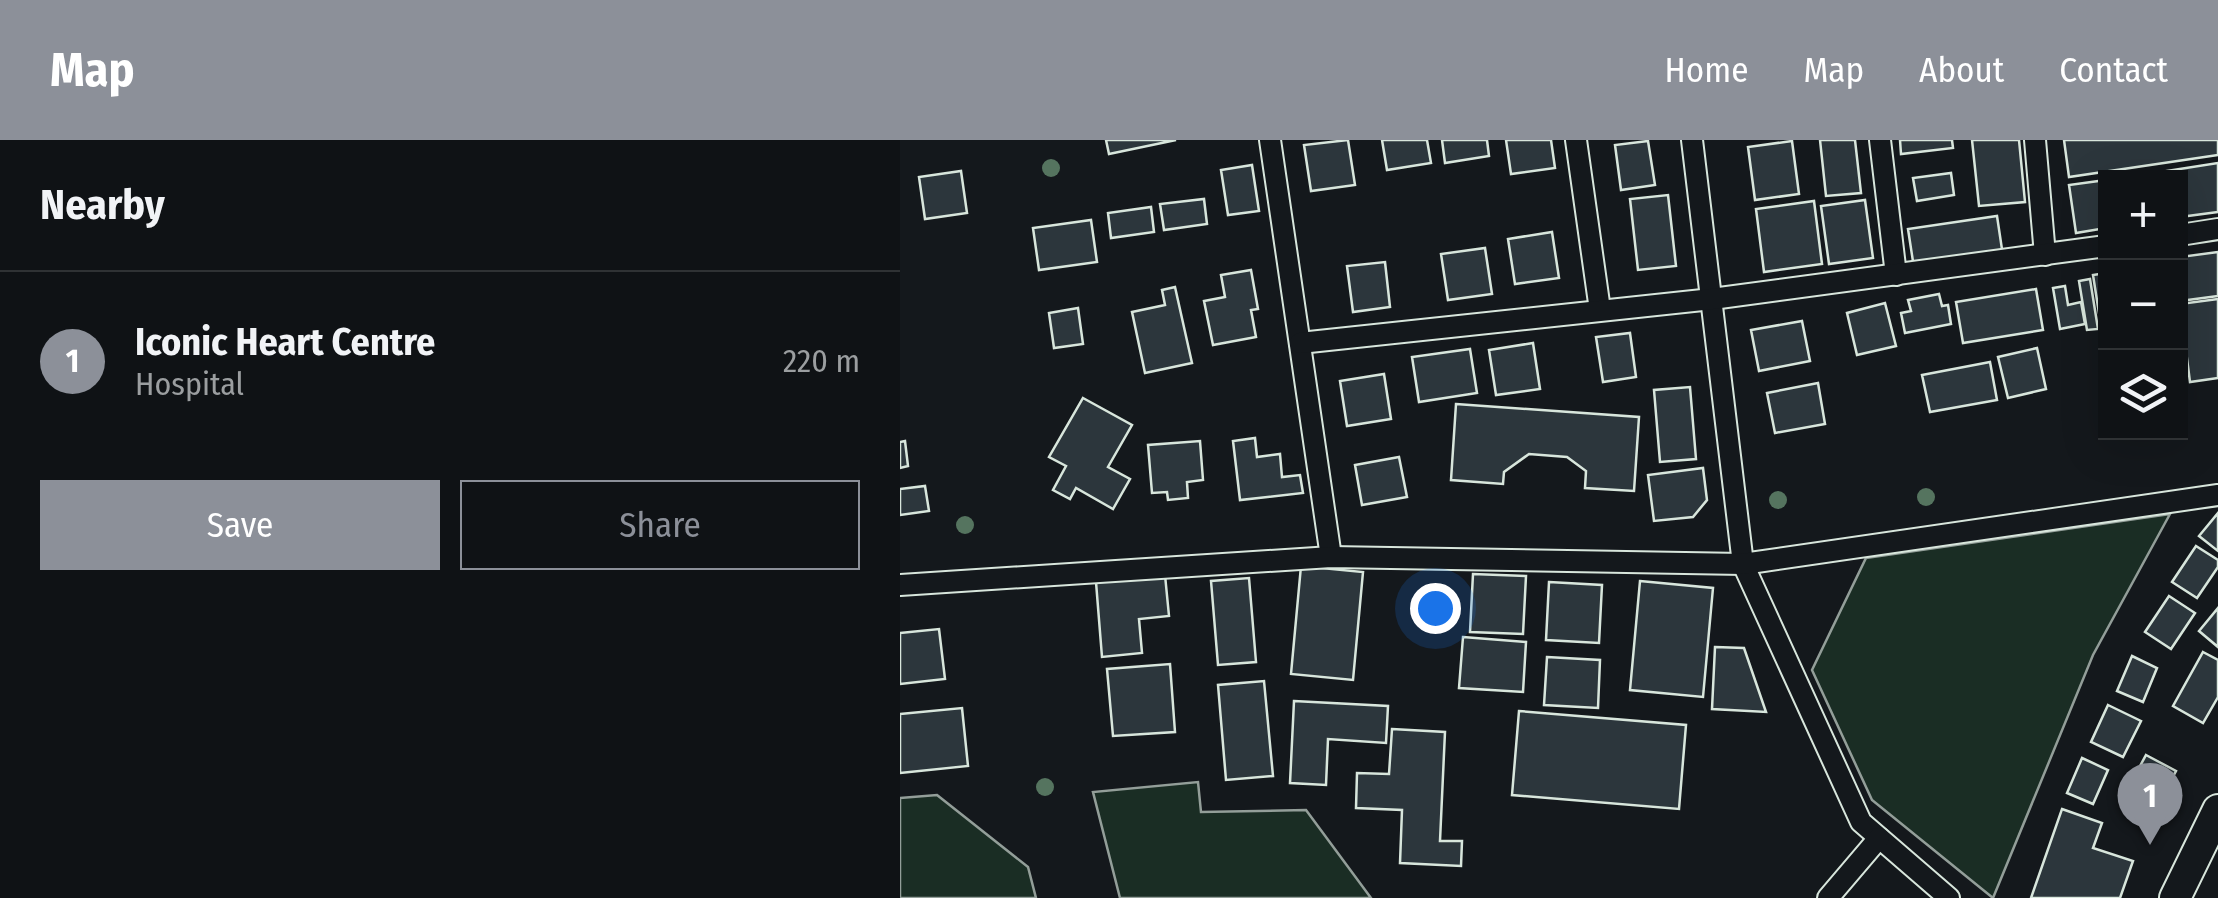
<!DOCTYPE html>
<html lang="en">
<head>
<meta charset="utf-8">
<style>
  :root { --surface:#0f1215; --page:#1d2022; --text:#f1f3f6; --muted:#9b9ea0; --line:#2f3234; --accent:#8c9099 }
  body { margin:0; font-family:"Fira Sans Condensed",sans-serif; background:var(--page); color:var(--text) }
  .controls { position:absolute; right:30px; top:30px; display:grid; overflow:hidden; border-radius:0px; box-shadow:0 10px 40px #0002 }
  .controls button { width:90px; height:90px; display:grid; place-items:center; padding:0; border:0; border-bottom:2px solid var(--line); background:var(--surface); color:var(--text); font:50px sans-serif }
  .you { position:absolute; left:535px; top:468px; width:35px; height:35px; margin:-25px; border:8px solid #fff; border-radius:50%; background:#1a73e8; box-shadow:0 0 0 15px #1a73e833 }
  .badge { display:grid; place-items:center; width:65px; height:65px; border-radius:50%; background:var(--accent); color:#fff; font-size:32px; font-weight:700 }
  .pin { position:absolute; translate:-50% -82px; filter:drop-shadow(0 2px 5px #0008) }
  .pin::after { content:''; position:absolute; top:52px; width:35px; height:30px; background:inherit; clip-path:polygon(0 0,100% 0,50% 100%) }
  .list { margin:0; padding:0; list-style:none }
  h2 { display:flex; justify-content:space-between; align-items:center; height:130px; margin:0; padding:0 40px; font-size:42px }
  h2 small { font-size:32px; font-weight:400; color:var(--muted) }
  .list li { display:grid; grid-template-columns:65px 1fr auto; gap:30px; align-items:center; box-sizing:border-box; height:180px; padding:0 40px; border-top:2px solid var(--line) }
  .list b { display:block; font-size:38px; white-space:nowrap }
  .list p { margin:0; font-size:32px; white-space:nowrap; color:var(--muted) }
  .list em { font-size:32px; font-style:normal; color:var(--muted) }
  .actions { display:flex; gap:20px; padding:30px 40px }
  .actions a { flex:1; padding:22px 0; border:2px solid var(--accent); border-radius:0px; text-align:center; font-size:35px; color:var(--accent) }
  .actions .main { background:var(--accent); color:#fff }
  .icon { flex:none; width:55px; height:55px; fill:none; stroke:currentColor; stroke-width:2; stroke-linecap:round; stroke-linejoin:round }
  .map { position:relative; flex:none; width:1318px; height:758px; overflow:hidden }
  header { display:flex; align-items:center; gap:60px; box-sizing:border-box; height:140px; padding:0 50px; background:var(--accent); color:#fff }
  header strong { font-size:48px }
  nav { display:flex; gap:55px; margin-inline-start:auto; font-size:35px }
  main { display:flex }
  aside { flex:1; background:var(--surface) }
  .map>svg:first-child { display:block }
  .green { fill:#1a2d24; stroke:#939e99; stroke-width:2.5 }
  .building { fill:#2c363c; stroke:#d8e6dc; stroke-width:2.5 }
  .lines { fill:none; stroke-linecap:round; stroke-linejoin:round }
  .street-casing { stroke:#d8e6dc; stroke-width:24 }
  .secondary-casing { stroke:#d8e6dc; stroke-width:34 }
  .street { stroke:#14181c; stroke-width:20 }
  .secondary { stroke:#14181c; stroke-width:30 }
  .tree { fill:#55745f }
</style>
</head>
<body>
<header>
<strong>Map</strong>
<nav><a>Home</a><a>Map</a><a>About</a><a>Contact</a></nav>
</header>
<main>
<aside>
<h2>Nearby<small></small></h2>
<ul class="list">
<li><span class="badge">1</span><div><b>Iconic Heart Centre</b><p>Hospital</p></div><em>220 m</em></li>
</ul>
<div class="actions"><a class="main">Save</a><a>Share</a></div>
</aside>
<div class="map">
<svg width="1318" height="758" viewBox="0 0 1318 758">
  <rect width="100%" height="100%" fill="#14181c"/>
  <!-- green -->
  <g class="green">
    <path d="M1270 374 1193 515 1093 758 972 660 912 530 966 418Z"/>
    <path d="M298 642 301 672 406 670 471 758H220L193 652Z"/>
    <path d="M37 655 128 727 136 758H0V658Z"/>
  </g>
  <!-- building -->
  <g class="building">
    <path d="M206 0H276L209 14Z"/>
    <path d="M448 0 455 45 411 51 404 5Z"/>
    <path d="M482 0H527L531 23 487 30Z"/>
    <path d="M542 0H587L589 16 545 23Z"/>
    <path d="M606 0H651L655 28 611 34Z"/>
    <path d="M920 0H955L961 53 926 56Z"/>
    <path d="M1000 0H1052L1053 8 1001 14Z"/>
    <path d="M1072 0H1119L1125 62 1079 66Z"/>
    <path d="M1164 0H1318V15L1169 37Z"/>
    <path d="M748 1 755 45 721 50 715 5Z"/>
    <path d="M892 1 899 54 855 60 848 7Z"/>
    <path d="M1318 23V72L1280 77V38H1222Z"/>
    <path d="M352 25 359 71 328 75 321 30Z"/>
    <path d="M61 31 67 73 25 79 19 37Z"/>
    <path d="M1051 33 1054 55 1017 61 1013 38Z"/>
    <path d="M1206 40V88L1176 93 1169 45Z"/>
    <path d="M768 55 776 126 738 130 730 59Z"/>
    <path d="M304 59 307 84 264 90 260 64Z"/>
    <path d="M965 60 973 118 929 124 921 66Z"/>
    <path d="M914 61 922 124 864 132 856 69Z"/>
    <path d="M251 67 254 92 211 98 208 73Z"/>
    <path d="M1097 76 1103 116 1014 128 1008 89Z"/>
    <path d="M191 80 197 122 139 130 133 88Z"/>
    <path d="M652 92 659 138 615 144 608 99Z"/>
    <path d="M585 108 592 154 548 160 541 114Z"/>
    <path d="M1318 112V156L1280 161V117Z"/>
    <path d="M485 122 490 167 453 172 447 126Z"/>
    <path d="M351 130 358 169 351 170 356 197 313 205 304 161 325 157 321 135Z"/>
    <path d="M1206 133V186H1201L1193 135Z"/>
    <path d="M1190 139 1198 189 1187 190 1179 141Z"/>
    <path d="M1165 146 1168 165 1181 162 1185 184 1160 189 1153 148Z"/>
    <path d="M275 147 292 223 245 233 232 172 265 165 262 150Z"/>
    <path d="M1136 149 1143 190 1063 203 1056 162Z"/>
    <path d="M1039 154 1042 166 1048 165 1051 184 1005 193 1001 173 1011 171 1008 160Z"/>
    <path d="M1318 159V238L1290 242 1280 164Z"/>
    <path d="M985 163 996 206 957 215 947 173Z"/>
    <path d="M178 168 183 204 154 208 149 173Z"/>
    <path d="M902 181 910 221 859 231 851 190Z"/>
    <path d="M730 193 736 237 703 242 696 197Z"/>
    <path d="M633 203 640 249 596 255 589 210Z"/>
    <path d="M1137 208 1146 249 1108 258 1098 217Z"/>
    <path d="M570 209 577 253 519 262 512 217Z"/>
    <path d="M1090 222 1097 260 1030 272 1022 235Z"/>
    <path d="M484 234 491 279 447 286 440 241Z"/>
    <path d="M918 243 925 284 875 293 867 253Z"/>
    <path d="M790 247 796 319 760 322 754 250Z"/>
    <path d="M183 258 232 285 208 327 230 339 213 369 176 348 170 359 153 350 166 326 149 317Z"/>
    <path d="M556 264 739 277 734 351 685 348 686 331 667 317 629 314 604 332 603 344 551 340Z"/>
    <path d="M355 298 357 317 380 314 382 337 400 335 403 353 340 360 333 301Z"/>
    <path d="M5 301 8 326 0 328V302Z"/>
    <path d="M300 301 303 340 287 342 288 358 268 360 267 352 252 353 248 305Z"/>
    <path d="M499 317 507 357 462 365 455 325Z"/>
    <path d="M803 328 807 360 793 377 754 381 748 335Z"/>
    <path d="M25 346 29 371 0 375V349Z"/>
    <path d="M1318 373V411L1299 396Z"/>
    <path d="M1296 406 1318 420V427L1297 458 1272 442Z"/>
    <path d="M401 426 463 432 453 540 391 534Z"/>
    <path d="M573 434 626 436 623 494 570 492Z"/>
    <path d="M265 435 269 476 239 479 242 513 202 517 196 442Z"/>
    <path d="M349 438 356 522 318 525 311 441Z"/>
    <path d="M740 441 813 448 803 557 730 550Z"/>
    <path d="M649 442 702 445 699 503 646 500Z"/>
    <path d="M1269 456 1295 473 1271 509 1245 492Z"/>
    <path d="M1318 468V507L1299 491Z"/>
    <path d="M39 489 45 539 0 544V493Z"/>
    <path d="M563 497 626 502 623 552 559 548Z"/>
    <path d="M815 507 844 508 866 572 812 569Z"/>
    <path d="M1303 512 1318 520V557L1303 583 1273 566Z"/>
    <path d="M1232 516 1257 528 1243 562 1217 551Z"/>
    <path d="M647 517 700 520 698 568 644 565Z"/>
    <path d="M270 524 275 592 213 596 207 529Z"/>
    <path d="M364 541 373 636 326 640 318 545Z"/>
    <path d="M394 561 488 566 486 603 428 599 426 645 390 643Z"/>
    <path d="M1208 565 1241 581 1223 617 1191 602Z"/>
    <path d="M62 568 68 626 0 633V574Z"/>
    <path d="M619 571 786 585 779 669 612 655Z"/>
    <path d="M492 589 545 592 540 701H562L561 726 500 723 502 670 456 668 457 633 489 634Z"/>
    <path d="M1246 615 1276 631 1257 667 1226 652Z"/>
    <path d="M1182 618 1208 630 1193 664 1167 653Z"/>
    <path d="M1162 669 1202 683 1193 708 1233 721 1220 758H1131Z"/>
  </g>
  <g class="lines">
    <defs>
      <g id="street">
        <path d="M370 0 431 417"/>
        <path d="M676 0 700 170"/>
        <path d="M792 0 843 424 961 682 1049 758"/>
        <path d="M980 0 996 135"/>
        <path d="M1135 0 1145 115"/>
        <path d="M1280 95 1318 89"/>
        <path d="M400 203 812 159 1206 106"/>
        <path d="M0 445 431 417 843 424 1318 355"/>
        <path d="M928 758 979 698"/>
      </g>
      <path id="secondary" d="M1275 758 1318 670"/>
    </defs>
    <!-- street casing -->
    <use href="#street" class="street-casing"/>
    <!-- secondary casing -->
    <use href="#secondary" class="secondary-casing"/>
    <!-- street -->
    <use href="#street" class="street"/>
    <!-- secondary -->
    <use href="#secondary" class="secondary"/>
  </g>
  <!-- trees -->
  <g class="tree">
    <circle cx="151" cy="28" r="9"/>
    <circle cx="1026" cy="357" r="9"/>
    <circle cx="878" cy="360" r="9"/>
    <circle cx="65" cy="385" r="9"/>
    <circle cx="145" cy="647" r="9"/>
  </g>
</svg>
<div class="controls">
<button>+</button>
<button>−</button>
<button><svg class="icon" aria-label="layers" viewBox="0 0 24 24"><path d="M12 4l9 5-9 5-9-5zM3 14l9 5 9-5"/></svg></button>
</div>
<div class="you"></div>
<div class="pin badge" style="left:1250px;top:705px">1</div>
</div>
</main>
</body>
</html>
